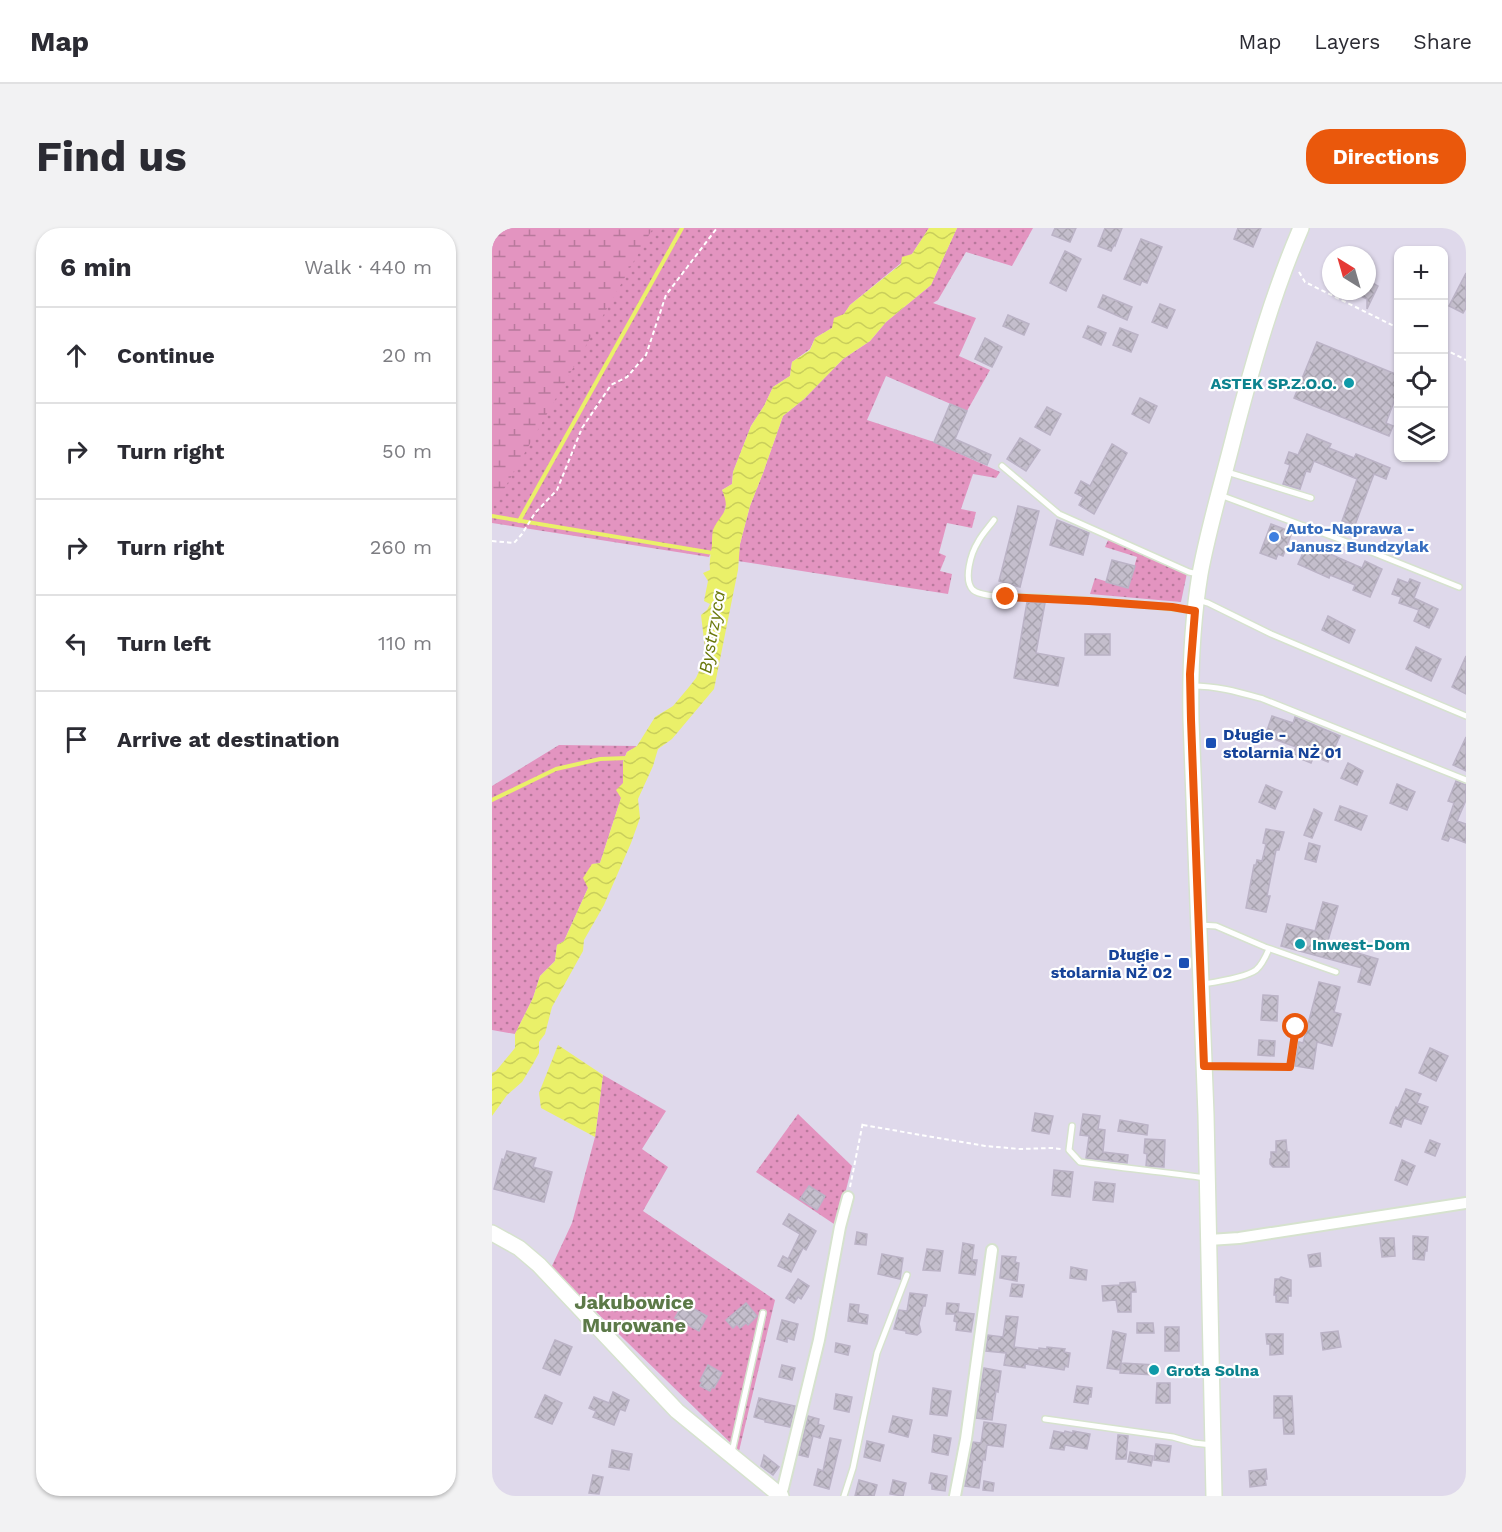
<!DOCTYPE html>
<html lang="en">
<head>
<meta charset="utf-8">
<style>
  :root { --surface:#fff; --page:#f2f2f3; --text:#2b2b33; --muted:#7c7c81; --line:#e1e1e2; --accent:#ea580c }
  body { margin:0; font-family:"Work Sans",sans-serif; background:var(--page); color:var(--text) }
  .controls { position:absolute; right:18px; top:18px; display:grid; overflow:hidden; border-radius:12px; box-shadow:0 2px 4px #0004 }
  .controls button { width:54px; height:54px; display:grid; place-items:center; padding:0; border:0; border-bottom:2px solid var(--line); background:var(--surface); color:var(--text); font:30px sans-serif }
  .compass { position:absolute; left:830px; top:18px; width:54px; height:54px; border-radius:50%; background:var(--surface); box-shadow:0 2px 4px #0004; rotate:323deg }
  .stop { position:absolute; width:18px; height:18px; margin:-14px; border:4px solid #ea580c; border-radius:50%; background:#fff }
  .stop.end { background:#ea580c; border-color:#fff; box-shadow:0 2px 6px #0008 }
  .list { margin:0; padding:0; list-style:none }
  h2 { display:flex; justify-content:space-between; align-items:center; height:78px; margin:0; padding:0 24px; font-size:26px }
  h2 small { font-size:20px; font-weight:400; color:var(--muted) }
  .list li { display:grid; grid-template-columns:39px 1fr auto; gap:18px; align-items:center; box-sizing:border-box; height:96px; padding:0 24px; border-top:2px solid var(--line) }
  .list b { display:block; font-size:22px; white-space:nowrap }
  .list em { font-size:20px; font-style:normal; color:var(--muted) }
  .icon { flex:none; width:33px; height:33px; fill:none; stroke:currentColor; stroke-width:2; stroke-linecap:round; stroke-linejoin:round }
  .map { position:relative; flex:none; width:974px; height:1268px; overflow:hidden; border-radius:24px }
  header { display:flex; align-items:center; gap:36px; box-sizing:border-box; height:84px; padding:0 30px; background:var(--surface); border-bottom:2px solid var(--line) }
  header strong { font-size:28px }
  nav { display:flex; gap:33px; margin-inline-start:auto; font-size:21px }
  .intro { display:flex; align-items:center; justify-content:space-between; box-sizing:border-box; height:144px; padding:0 36px }
  h1 { margin:0; font-size:42px }
  .button { padding:15px 27px; border-radius:24px; background:var(--accent); color:#fff; font-size:21px; font-weight:700 }
  main { display:flex; gap:36px; padding:0 36px }
  aside { flex:1; background:var(--surface); border-radius:24px; box-shadow:0 2px 4px #0004 }
  .map>svg:first-child { display:block }
  .grass { fill:url(#grass-dots) }
  .wetland { fill:url(#wetland-marsh) }
  .water { fill:url(#water-waves) }
  .lines { fill:none; stroke-linecap:round; stroke-linejoin:round }
  .stream { stroke:#eaf069; stroke-width:4 }
  .building { fill:url(#building-cross-hatch); stroke:#bbb3c6; stroke-width:1.5 }
  .lane-casing { stroke:#d6e2ce; stroke-width:8 }
  .street-casing { stroke:#d6e2ce; stroke-width:14 }
  .secondary-casing { stroke:#d6e2ce; stroke-width:18 }
  .path { stroke:#fff; stroke-width:2; stroke-dasharray:4.5 3; stroke-linecap:butt }
  .lane { stroke:#fff; stroke-width:5 }
  .street { stroke:#fff; stroke-width:10 }
  .secondary { stroke:#fff; stroke-width:15 }
  .route { stroke:#ea580c; stroke-width:8 }
  .culture-dot { fill:#0f9aa8; stroke:#fff; stroke-width:2 }
  .shop-dot { fill:#3f7fe0; stroke:#fff; stroke-width:2 }
  .transit-dot { fill:#1a4fb4; stroke:#fff; stroke-width:2 }
  .labels { text-anchor:middle; stroke-width:4.5; stroke-linejoin:round; paint-order:stroke }
  .culture-label { font-size:16px; font-weight:bold; fill:#0d838f; stroke:#fff; text-anchor:start }
  .shop-label { font-size:16px; font-weight:bold; fill:#366cbe; stroke:#fff; text-anchor:start }
  .transit-label { font-size:16px; font-weight:bold; fill:#164399; stroke:#fff; text-anchor:start }
  .water-label { font-size:18px; font-style:italic; fill:#6a780c; stroke:#fff }
  .quarter-label { font-size:20px; font-weight:bold; fill:#5c7948; stroke:#fff }
</style>
</head>
<body>
<header>
<strong>Map</strong>
<nav><a>Map</a><a>Layers</a><a>Share</a></nav>
</header>
<div class="intro"><h1>Find us</h1><a class="button">Directions</a></div>
<main>
<aside>
<h2>6 min<small>Walk · 440 m</small></h2>
<ul class="list">
<li><svg class="icon" aria-label="ahead" viewBox="0 0 24 24"><path d="M12 20V5M6 11l6-6 6 6"/></svg><div><b>Continue</b></div><em>20 m</em></li>
<li><svg class="icon" aria-label="right" viewBox="0 0 24 24"><path d="M7 20v-9h11M14 6l5 5-5 5"/></svg><div><b>Turn right</b></div><em>50 m</em></li>
<li><svg class="icon" aria-label="right" viewBox="0 0 24 24"><path d="M7 20v-9h11M14 6l5 5-5 5"/></svg><div><b>Turn right</b></div><em>260 m</em></li>
<li><svg class="icon" aria-label="left" viewBox="0 0 24 24"><path d="M17 20v-9H6M10 6l-5 5 5 5"/></svg><div><b>Turn left</b></div><em>110 m</em></li>
<li><svg class="icon" aria-label="arrive" viewBox="0 0 24 24"><path d="M6 21V4h12l-3 4 3 4H6"/></svg><div><b>Arrive at destination</b></div></li>
</ul>
</aside>
<div class="map">
<svg width="974" height="1268" viewBox="0 0 974 1268">
  <defs>
    <pattern id="grass-dots" width="8" height="8" patternUnits="userSpaceOnUse" patternTransform="scale(1.5)"><rect width="8" height="8" fill="#e394c0"/><path d="M2 2h.1M6 6h.1" fill="none" stroke="#b8799c" stroke-width="1.8" stroke-linecap="round"/></pattern>
    <pattern id="wetland-marsh" width="20" height="14" patternUnits="userSpaceOnUse" patternTransform="scale(1.5)"><rect width="20" height="14" fill="#e394c0"/><path d="M1 5h8M5 5V1M11 12h8M15 12V8" fill="none" stroke="#b8799c"/></pattern>
    <pattern id="water-waves" width="16" height="10" patternUnits="userSpaceOnUse" patternTransform="scale(1.5)"><rect width="16" height="10" fill="#eaf069"/><path d="M0 5q4-4 8 0t8 0" fill="none" stroke="#c9ce5b"/></pattern>
    <pattern id="building-cross-hatch" width="8" height="8" patternUnits="userSpaceOnUse" patternTransform="scale(1.5)"><rect width="8" height="8" fill="#c4becc"/><path d="M0 0l8 8M0 8l8-8" fill="none" stroke="#a8a3af"/></pattern>
  </defs>
  <rect width="100%" height="100%" fill="#dfd9eb"/>
  <!-- grass -->
  <g class="grass">
    <path d="M0 0H437L420 26 358 77 352 86 340 100 323 110 318 121 300 134 298 148 281 159 272 178 259 198 241 244 240 256 230 262 235 272 232 286 221 303 220 321 217 329 0 295Z"/>
    <path d="M465 0H541L520 38 474 24 446 72 441 75 484 90 467 128 498 142 475 183 394 148 375 192 442 214 508 244 504 250 481 246 469 281 484 284 480 300 455 295 447 325 454 328 448 343 460 346 456 366 246 333 248 316 258 278 271 245 291 188 312 171 351 131 378 113 394 94 439 57Z"/>
    <path d="M617 310 645 324 695 345 689 374 598 366 603 350 636 360 645 329 613 319Z"/>
    <path d="M67 517 145 518 135 524 131 533V555L129 570 108 635 100 636 96 660 72 713 65 717 63 733 48 748 41 770 23 806 0 802V558Z"/>
    <path d="M111 847 174 883 150 921 176 939 151 983 283 1072 247 1223 59 1040 80 995 103 909Z"/>
    <path d="M306 886 360 938 345 998 264 944Z"/>
  </g>
  <!-- wetland -->
  <path class="wetland" d="M0 0H161L7 270 0 269Z"/>
  <!-- water -->
  <g class="water">
    <path d="M437 0H465L439 57 394 94 378 113 351 131 312 171 291 188 271 245 258 278 248 316 246 342 222 461 180 511 166 521 161 538 146 571 148 590 139 615 112 677 92 712 91 723 60 779 53 806 47 814V825L41 836 30 854 15 867 0 888V845L4 843 23 820V806L41 770 48 748 63 733 65 717 72 713 96 660 91 650 100 636 108 635 129 570 124 562 131 555V534L135 524 145 518 163 489 181 478 197 459 204 450 214 428 209 387 215 382 218 376 212 373 216 353 211 345 218 342C217 332 219 326 220 317 220 313 220 307 221 302 228 285 240 285 230 262L240 256 241 244 259 198 272 178 281 159 298 148 300 134 318 122 323 110 340 100 342 90 352 86 358 77 409 36 410 29 420 26Z"/>
    <path d="M66 817 111 847 103 909 49 880 47 865Z"/>
  </g>
  <g class="lines">
    <!-- stream -->
    <g class="stream">
      <path d="M0 288 221 325"/>
      <path d="M27 293 190 0"/>
      <path d="M0 572 64 541 108 531 135 530"/>
    </g>
  </g>
  <!-- building -->
  <g class="building">
    <path d="M563 0H584L578 14 560 7Z"/>
    <path d="M613 0H630L623 18 622 17 619 23 606 18Z"/>
    <path d="M746 0H769L761 19 742 11Z"/>
    <path d="M649 11 670 19 655 55 650 53 648 57 632 51Z"/>
    <path d="M573 23 589 31 574 63 558 55Z"/>
    <path d="M974 45V80L971 85 957 78Z"/>
    <path d="M875 52 886 58 875 81V71L858 63H875Z"/>
    <path d="M611 67 640 79 635 92 606 79Z"/>
    <path d="M668 76 683 82 675 100 660 94Z"/>
    <path d="M516 87 537 96 532 107 511 98Z"/>
    <path d="M596 98 614 105 609 117 591 109Z"/>
    <path d="M628 100 646 107 639 124 621 117Z"/>
    <path d="M493 110 510 119 500 139 483 131Z"/>
    <path d="M825 114 906 147V163L894 195 901 198 897 208 802 170Z"/>
    <path d="M648 170 665 178 657 195 640 186Z"/>
    <path d="M458 176 475 183 463 211 499 227 495 237 442 214Z"/>
    <path d="M555 179 569 186 558 207 543 199Z"/>
    <path d="M815 206 839 216 837 220 862 230 864 226 898 240 894 251 882 246 863 297 850 293 865 251 822 233 818 244 814 243 808 261 791 256 798 237 793 235 797 224 806 227Z"/>
    <path d="M528 210 548 222 534 243 515 231Z"/>
    <path d="M620 216 635 225 602 286 587 277 591 269 583 265 589 253 598 258Z"/>
    <path d="M526 278 547 283 528 359 507 353Z"/>
    <path d="M565 292 597 305 591 327 558 317Z"/>
    <path d="M779 296 800 304 791 328 786 326 784 331 768 325Z"/>
    <path d="M815 316 870 340 873 333 890 341 878 369 861 362 863 357 838 347 837 350 806 336Z"/>
    <path d="M620 332 643 338 636 360 614 354Z"/>
    <path d="M906 351 916 355 918 351 928 355 922 370 946 381 937 400 922 393 927 382 907 375 909 369 900 366Z"/>
    <path d="M535 374 553 375 544 425 572 430 566 458 522 450Z"/>
    <path d="M836 388 863 402 857 415 830 402Z"/>
    <rect x="593" y="406" width="25" height="21"/>
    <path d="M924 419 949 431 939 453 914 441Z"/>
    <path d="M974 428V466L960 459Z"/>
    <path d="M780 488 801 495 803 489 848 508 836 534 822 528 819 535 800 527 804 519 773 508Z"/>
    <path d="M974 509V543L961 537Z"/>
    <path d="M856 535 871 543 865 557 849 550Z"/>
    <path d="M964 553 974 557V572L965 593 974 596V615L958 609 956 613 950 611 962 575 956 573Z"/>
    <path d="M905 556 923 564 915 582 898 575Z"/>
    <path d="M774 557 790 564 783 581 767 574Z"/>
    <path d="M848 578 875 588 869 602 843 592Z"/>
    <path d="M822 581 830 585 820 610 812 607Z"/>
    <path d="M774 601 792 604 787 622H784L775 668H778L774 684 754 680 762 637H764L765 632 770 633 774 616 771 615Z"/>
    <path d="M817 615 828 618 824 634 813 631Z"/>
    <path d="M831 674 846 678 835 716 886 731 878 757 866 754 870 740 789 718 795 696 823 703Z"/>
    <path d="M827 754 848 759 842 784 849 786 840 818 825 814 821 841 803 838 807 814 811 815Z"/>
    <path d="M771 767 786 768 785 793 769 792Z"/>
    <path d="M767 812 783 813 782 828 766 827Z"/>
    <path d="M938 820 956 828 944 853 927 845Z"/>
    <path d="M914 861 929 866 925 875 936 879 929 896 912 890 909 899 898 895 904 879 906 880Z"/>
    <path d="M543 885 561 888 557 906 540 903Z"/>
    <path d="M591 886 608 888 606 901 613 902 611 924 636 927 635 935 594 930 597 908 588 907Z"/>
    <path d="M628 892 656 897 655 907 626 903Z"/>
    <path d="M653 911 673 912 672 939 654 938 655 926 652 925Z"/>
    <path d="M794 912 795 924H797V939H781L778 936V931L779 930V924H784V913Z"/>
    <path d="M938 912 948 916 943 928 933 924Z"/>
    <path d="M15 923 44 930 41 939 60 944 52 974 2 961 10 931 12 932Z"/>
    <path d="M910 932 923 938 915 957 903 952Z"/>
    <path d="M562 942 581 944 578 969 560 967Z"/>
    <path d="M603 954 623 956 621 974 601 972Z"/>
    <path d="M317 958 333 968 325 982 308 971Z"/>
    <path d="M297 986 324 1003 314 1022 311 1020 299 1044 286 1038 291 1028 296 1031 308 1006 291 996Z"/>
    <path d="M365 1004 375 1006 374 1017 363 1016Z"/>
    <path d="M921 1008 936 1009 935 1023H933L932 1032 921 1031Z"/>
    <path d="M888 1010H902L903 1028 890 1029Z"/>
    <path d="M471 1015 482 1017 480 1032H485L483 1047 467 1045Z"/>
    <path d="M435 1021 451 1023 448 1043 431 1042Z"/>
    <path d="M828 1025 829 1038 818 1039 816 1027Z"/>
    <path d="M390 1026 411 1030 408 1051 386 1046Z"/>
    <path d="M510 1028 524 1029 523 1034 527 1035 525 1053 508 1050Z"/>
    <path d="M579 1039 595 1042 594 1052 578 1050Z"/>
    <path d="M789 1049 799 1052V1068H796V1075L784 1074V1067H782L783 1051H787Z"/>
    <path d="M306 1051 317 1058 309 1071 306 1069 302 1075 294 1070Z"/>
    <path d="M643 1054 644 1064H639V1084H626L624 1072 611 1073 610 1058 628 1057V1055Z"/>
    <path d="M520 1056 532 1057 530 1069 518 1068Z"/>
    <path d="M418 1065 435 1067 433 1078H431L427 1096 429 1104 425 1107 414 1105V1103L402 1101 407 1082 415 1083Z"/>
    <path d="M191 1075 215 1088 207 1103 183 1090Z"/>
    <path d="M254 1075 265 1088 256 1097 254 1095 248 1100 245 1096 241 1100 234 1092Z"/>
    <path d="M455 1075 467 1076 466 1084 482 1086 479 1104 464 1102 465 1094 462 1093 463 1086H454Z"/>
    <path d="M358 1076 367 1077 366 1085 376 1087 375 1096 356 1093Z"/>
    <path d="M514 1088 526 1089 522 1119 547 1122V1120L555 1121V1119L573 1121 572 1124 578 1125 576 1139 573 1138 572 1142 533 1136V1140L512 1137 514 1125 494 1123 496 1107 511 1109Z"/>
    <path d="M290 1092 306 1096 302 1112 295 1110V1114L285 1111Z"/>
    <path d="M645 1095H661L662 1105H645Z"/>
    <rect x="673" y="1099" width="14" height="24"/>
    <path d="M621 1103 634 1106 629 1135 664 1137 663 1147 628 1145 629 1135 628 1142 615 1140Z"/>
    <path d="M846 1103 849 1119 831 1122 829 1105Z"/>
    <path d="M774 1106H791V1126L778 1127V1116H775Z"/>
    <path d="M63 1112 80 1119 68 1147 51 1140Z"/>
    <path d="M344 1115 358 1118 356 1127 343 1124Z"/>
    <path d="M216 1137 230 1145 222 1160 220 1159 218 1163 208 1158 210 1154 208 1153Z"/>
    <path d="M290 1137 303 1140 300 1152 287 1149Z"/>
    <path d="M492 1140 509 1143 506 1164 504 1163 500 1192 484 1190Z"/>
    <path d="M665 1155H678V1175H664Z"/>
    <path d="M585 1158 600 1160 599 1169H597L596 1176 582 1174Z"/>
    <path d="M441 1160 459 1163 455 1188 438 1186Z"/>
    <path d="M121 1164 137 1172 133 1183 128 1181 122 1197 101 1189 104 1183 97 1180 102 1169 117 1175Z"/>
    <path d="M344 1166 360 1169 357 1184 342 1181Z"/>
    <path d="M53 1167 70 1175 60 1196 43 1189Z"/>
    <path d="M782 1168H800L802 1206H792L791 1190H782Z"/>
    <path d="M267 1170 303 1178 298 1199 273 1194V1192L262 1189Z"/>
    <path d="M316 1188 327 1191 326 1196 332 1198 328 1210 321 1208 316 1229 307 1227Z"/>
    <path d="M401 1188 420 1192 416 1209 397 1204Z"/>
    <path d="M492 1194 514 1197 511 1219 495 1217 493 1232 491 1231 487 1260 473 1258 481 1214 489 1215Z"/>
    <path d="M562 1203 572 1205 573 1203 581 1205V1203L598 1206 595 1221 573 1217 572 1222 558 1220Z"/>
    <path d="M442 1207 459 1210 456 1227 440 1224Z"/>
    <path d="M626 1207 636 1208 634 1231H624Z"/>
    <path d="M338 1210 349 1212 337 1261 322 1257 326 1241 331 1243Z"/>
    <path d="M375 1213 392 1217 388 1233 372 1229Z"/>
    <path d="M664 1216 679 1218 677 1234 662 1232Z"/>
    <path d="M120 1222 140 1226 137 1242 117 1239Z"/>
    <path d="M638 1224 661 1228 659 1238 636 1234Z"/>
    <path d="M272 1227 287 1239 281 1247 269 1238Z"/>
    <path d="M774 1241 775 1251H773L774 1257 758 1259 757 1243Z"/>
    <path d="M439 1245 455 1248 453 1263 440 1261V1256L437 1255Z"/>
    <path d="M101 1247 111 1249 107 1266 97 1265Z"/>
    <path d="M367 1252 385 1257 382 1268H363Z"/>
    <path d="M401 1252 414 1255 411 1268 398 1266Z"/>
    <path d="M492 1253 502 1255 501 1263 491 1262Z"/>
  </g>
  <g class="lines">
    <defs>
      <g id="lane">
        <path d="M510 238 567 286 697 344 706 346"/>
        <path d="M735 244 819 270"/>
        <path d="M728 267 847 311 967 359"/>
        <path d="M502 292C497 299 490 306 486 314 479 325 471 352 481 362 489 369 516 369 527 369 558 369 589 372 619 374 647 377 675 378 702 383"/>
        <path d="M706 372 716 375 779 406 974 488"/>
        <path d="M700 458C726 458 746 464 771 471L974 552"/>
        <path d="M708 697 724 698 773 719 844 744"/>
        <path d="M711 756C724 754 753 750 764 742 770 737 774 728 777 721"/>
        <path d="M713 839H798L804 799"/>
        <path d="M580 898 577 922 588 934C630 940 672 944 714 950"/>
        <path d="M553 1191 681 1209 702 1215 720 1217"/>
        <path d="M240 1224 271 1085"/>
        <path d="M352 1268 361 1240 385 1125 415 1047"/>
      </g>
      <g id="street">
        <path d="M717 1012 747 1010 974 975"/>
        <path d="M288 1267 291 1260 327 1112 348 999 356 969"/>
        <path d="M463 1268 474 1211 500 1022"/>
      </g>
      <g id="secondary">
        <path d="M0 1005 27 1020 47 1037 185 1183 289 1268"/>
        <path d="M722 1268 714 887 699 492C698 443 700 395 708 346 717 297 732 249 744 200 762 132 781 65 809 0"/>
      </g>
    </defs>
    <!-- lane casing -->
    <use href="#lane" class="lane-casing"/>
    <!-- street casing -->
    <use href="#street" class="street-casing"/>
    <!-- secondary casing -->
    <use href="#secondary" class="secondary-casing"/>
    <!-- path -->
    <g class="path">
      <path d="M807 44 813 54 906 100"/>
      <path d="M952 121 974 132"/>
      <path d="M0 313 22 315 30 306 43 285 65 262 90 200 119 157 135 149 154 127 174 67 225 0"/>
      <path d="M371 897 493 918 528 921 560 920 569 921"/>
      <path d="M358 959 371 894"/>
    </g>
    <!-- lane -->
    <use href="#lane" class="lane"/>
    <!-- street -->
    <use href="#street" class="street"/>
    <!-- secondary -->
    <use href="#secondary" class="secondary"/>
  </g>
  <g class="lines">
    <!-- route -->
    <path class="route" d="M514 369 597 373 680 379 703 383 698 446 699 492 712 838 798 839 804 799"/>
  </g>
  <!-- markers -->
  <g class="culture-dot">
    <circle cx="857" cy="155" r="6"/>
    <circle cx="808" cy="716" r="6"/>
    <circle cx="662" cy="1142" r="6"/>
  </g>
  <circle class="shop-dot" cx="782" cy="309" r="6"/>
  <g class="transit-dot">
    <rect x="713" y="509" width="12" height="12" rx="3"/>
    <rect x="686" y="729" width="12" height="12" rx="3"/>
  </g>
  <g class="labels">
    <!-- culture labels -->
    <g class="culture-label">
      <text x="845" y="161" text-anchor="end">ASTEK SP.Z.O.O.</text>
      <text x="820" y="722">Inwest-Dom</text>
      <text x="674" y="1148">Grota Solna</text>
    </g>
    <!-- shop labels -->
    <g class="shop-label">
      <text x="794" y="306">Auto-Naprawa -<tspan x="794" dy="18">Janusz Bundzylak</tspan></text>
    </g>
    <!-- transit labels -->
    <g class="transit-label">
      <text x="731" y="512">Długie -<tspan x="731" dy="18">stolarnia NŻ 01</tspan></text>
      <text x="680" y="732" text-anchor="end">Długie -<tspan x="680" dy="18">stolarnia NŻ 02</tspan></text>
    </g>
    <!-- water labels -->
    <g class="water-label">
      <text transform="translate(220 404) rotate(-80)" y="6">Bystrzyca</text>
    </g>
    <!-- quarter labels -->
    <g class="quarter-label">
      <text x="142" y="1081">Jakubowice<tspan x="142" dy="23">Murowane</tspan></text>
    </g>
  </g>
</svg>
<div class="controls">
<button>+</button>
<button>−</button>
<button><svg class="icon" aria-label="locate" viewBox="0 0 24 24"><circle cx="12" cy="12" r="6"/><path d="M12 2v4M12 18v4M2 12h4M18 12h4"/></svg></button>
<button><svg class="icon" aria-label="layers" viewBox="0 0 24 24"><path d="M12 4l9 5-9 5-9-5zM3 14l9 5 9-5"/></svg></button>
</div>
<svg class="compass" viewBox="-18 -18 36 36"><path d="M0-13l5 13h-10z" fill="#e53935"/><path d="M0 13l5-13h-10z" fill="#7c7c81"/></svg>
<div class="stop" style="left:804px;top:799px"></div>
<div class="stop end" style="left:514px;top:369px"></div>
</div>
</main>
</body>
</html>
